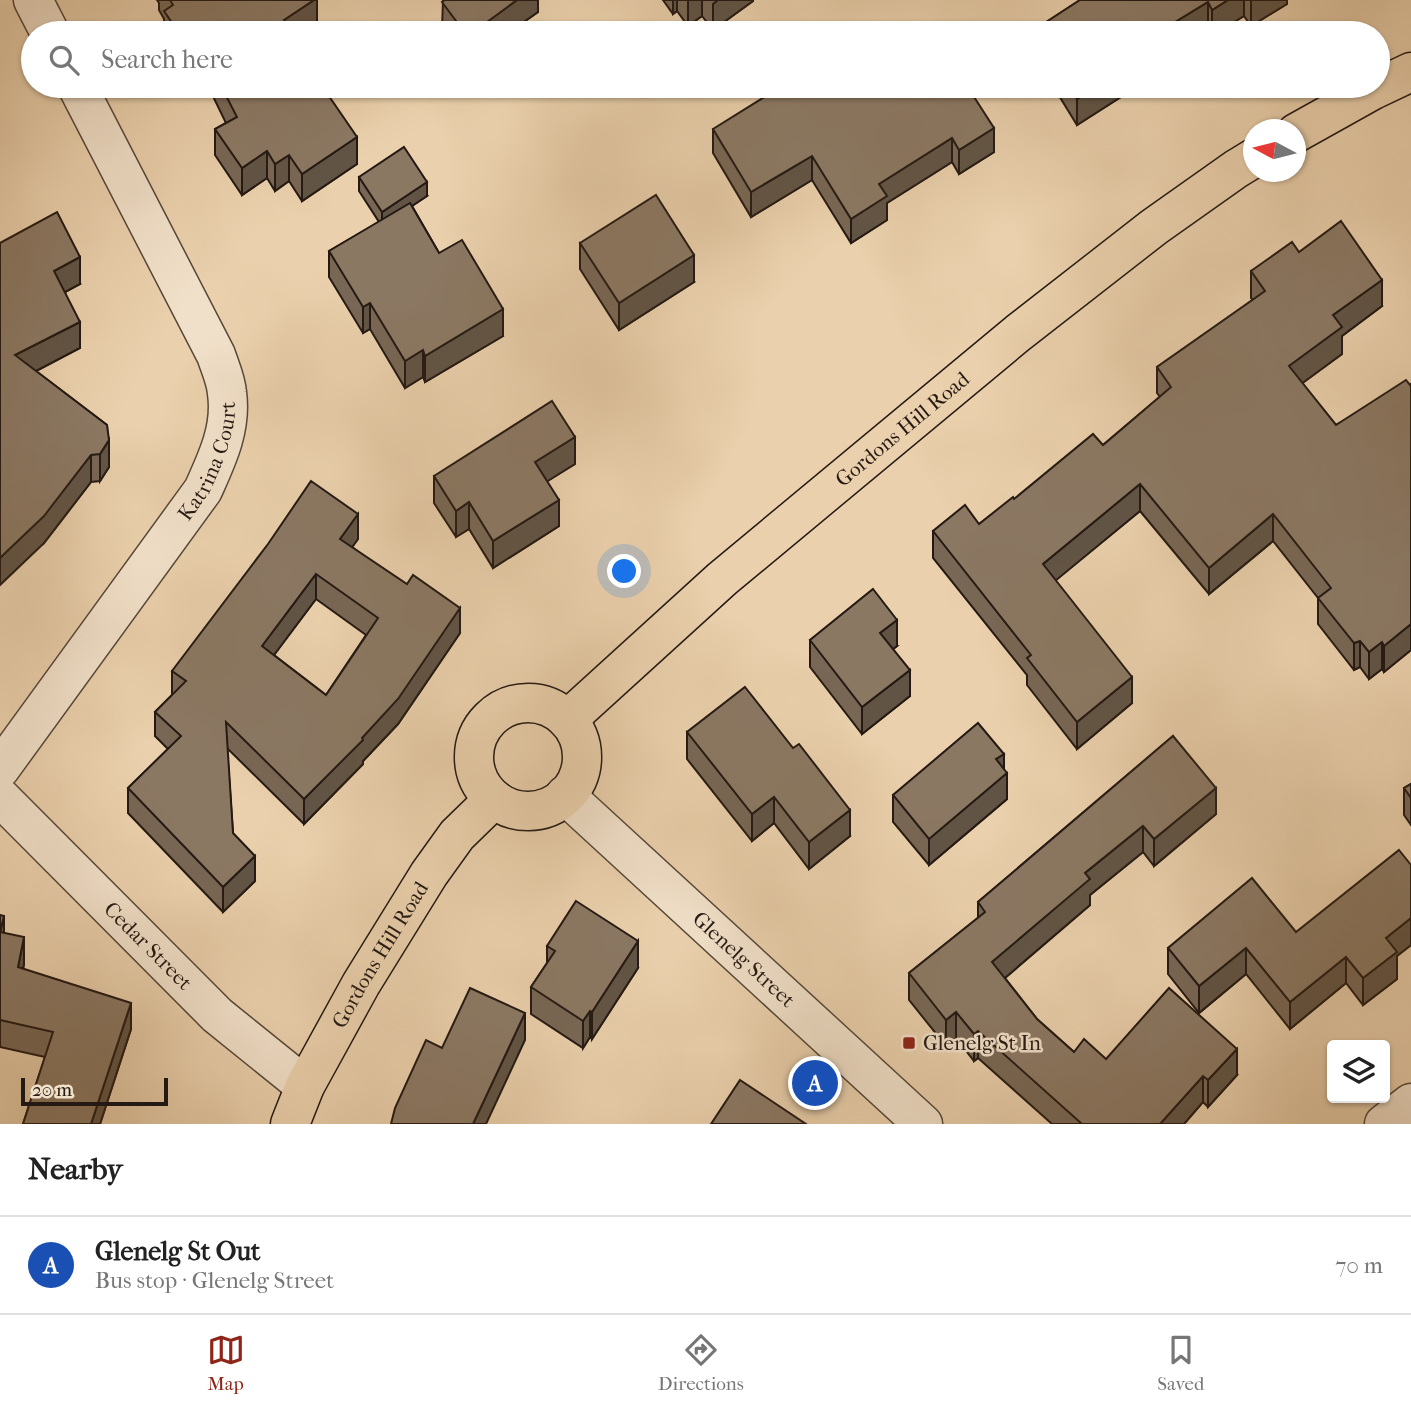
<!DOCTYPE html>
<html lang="en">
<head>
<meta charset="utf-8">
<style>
  :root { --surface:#fff; --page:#f2f2f2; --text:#222; --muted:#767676; --line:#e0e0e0; --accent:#8f2418 }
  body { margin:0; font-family:"IM FELL French Canon",serif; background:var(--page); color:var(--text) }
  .controls { position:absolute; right:21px; bottom:21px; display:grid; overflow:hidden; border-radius:7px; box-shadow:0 2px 5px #0004 }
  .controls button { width:63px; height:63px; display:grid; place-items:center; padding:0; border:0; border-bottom:2px solid var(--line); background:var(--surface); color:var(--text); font:35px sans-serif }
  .compass { position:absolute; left:1243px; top:119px; width:63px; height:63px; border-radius:50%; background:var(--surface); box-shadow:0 2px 5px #0004; rotate:277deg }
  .scale { position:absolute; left:21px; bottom:18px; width:147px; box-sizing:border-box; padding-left:7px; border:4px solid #241913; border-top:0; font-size:19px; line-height:24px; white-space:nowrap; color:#241913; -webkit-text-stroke:5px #f1e0c9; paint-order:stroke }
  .you { position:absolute; left:625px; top:572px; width:24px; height:24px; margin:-18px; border:5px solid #fff; border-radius:50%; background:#1a73e8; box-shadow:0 0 0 10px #1a73e833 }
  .badge { display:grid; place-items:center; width:46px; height:46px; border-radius:50%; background:var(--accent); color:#fff; font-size:23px; font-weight:700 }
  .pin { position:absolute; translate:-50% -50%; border:4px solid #fff; box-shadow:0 2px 7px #0006 }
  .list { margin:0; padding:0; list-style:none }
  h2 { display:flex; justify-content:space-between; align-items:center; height:91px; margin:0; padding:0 28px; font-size:30px }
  h2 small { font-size:23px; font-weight:400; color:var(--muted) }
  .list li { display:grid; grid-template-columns:46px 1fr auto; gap:21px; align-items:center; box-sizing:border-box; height:98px; padding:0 28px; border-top:2px solid var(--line) }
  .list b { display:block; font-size:26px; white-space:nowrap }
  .list p { margin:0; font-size:23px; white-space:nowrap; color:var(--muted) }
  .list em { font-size:23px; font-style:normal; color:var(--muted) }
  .icon { flex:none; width:38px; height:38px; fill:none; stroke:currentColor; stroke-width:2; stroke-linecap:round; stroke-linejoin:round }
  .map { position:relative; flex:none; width:1411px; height:1124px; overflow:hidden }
  .search { position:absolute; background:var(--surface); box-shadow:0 2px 5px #0004; left:21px; right:21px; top:21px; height:77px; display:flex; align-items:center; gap:18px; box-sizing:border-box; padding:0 24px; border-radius:38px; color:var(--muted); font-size:26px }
  .sheet { height:189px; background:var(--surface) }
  nav { display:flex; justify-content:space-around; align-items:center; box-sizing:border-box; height:98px; border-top:2px solid var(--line); background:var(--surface); font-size:19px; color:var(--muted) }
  nav a { display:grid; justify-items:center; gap:4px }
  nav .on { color:var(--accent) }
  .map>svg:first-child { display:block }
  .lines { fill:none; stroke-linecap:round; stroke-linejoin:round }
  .minor-casing { stroke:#564739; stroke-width:41 }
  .major-casing { stroke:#241913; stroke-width:41 }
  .minor { stroke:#f1e0c9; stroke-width:38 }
  .major { stroke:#ead0ac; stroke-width:38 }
  .wall { fill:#786755; stroke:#241913; stroke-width:2; fill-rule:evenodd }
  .shaded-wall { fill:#615445; stroke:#241913; stroke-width:2 }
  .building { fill:#8b7863; stroke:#241913; stroke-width:2; fill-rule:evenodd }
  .poi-dot { fill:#8f2418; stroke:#f1e0c9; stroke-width:2.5 }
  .labels { text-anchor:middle; stroke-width:5; stroke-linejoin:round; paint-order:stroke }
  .street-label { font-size:21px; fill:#241913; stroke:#f1e0c9 }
  .poi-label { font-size:21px; fill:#241913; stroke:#f1e0c9; text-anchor:start }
</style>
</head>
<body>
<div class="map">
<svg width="1411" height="1124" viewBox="0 0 1411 1124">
  <rect width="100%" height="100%" fill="#ead0ac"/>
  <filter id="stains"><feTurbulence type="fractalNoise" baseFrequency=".00286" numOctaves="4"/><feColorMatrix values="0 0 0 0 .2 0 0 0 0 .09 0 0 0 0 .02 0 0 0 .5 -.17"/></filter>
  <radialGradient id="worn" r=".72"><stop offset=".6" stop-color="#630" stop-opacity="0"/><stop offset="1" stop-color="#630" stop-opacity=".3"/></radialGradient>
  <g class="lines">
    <defs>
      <g id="minor">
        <path d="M33 0 50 33"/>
        <path id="s1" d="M0 769 203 490C217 459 232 428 227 393 226 380 220 367 216 355L77 86"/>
        <path id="s2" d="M565 795 923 1124"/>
        <path id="s3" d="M0 797 217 1015 305 1086"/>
        <path d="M1384 1124 1411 1103"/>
      </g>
      <g id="major">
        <path d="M1296 133 1373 90 1411 72"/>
        <circle cx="528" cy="757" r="54"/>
        <path id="s4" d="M567 720 722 579 1018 333 1154 227 1236 169 1254 158"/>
        <path id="s5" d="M290 1124 305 1086 361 984 429 874 457 835 494 799"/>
      </g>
    </defs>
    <!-- minor casing -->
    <use href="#minor" class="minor-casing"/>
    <!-- major casing -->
    <use href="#major" class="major-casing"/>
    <!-- minor -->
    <use href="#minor" class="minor"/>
    <!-- major -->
    <use href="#major" class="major"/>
  </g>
  <!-- wall -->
  <g class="wall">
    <path d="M157 0H317V24L304 33H164V19L159 10V3Z"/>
    <path d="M443 0H538V12L508 33H445L442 29Z"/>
    <path d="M663 0H753V1L713 30 702 16 688 26 677 11 673 14Z"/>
    <path d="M1080 0H1287V4L1251 26 1244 16 1216 33H1211L1208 28 1199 33H1034V30Z"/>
    <path d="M197 86H323L357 164 302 201 289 181 275 191 267 178 242 195 215 155V129L226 123 208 86 200 90Z"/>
    <path d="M967 86 994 152 959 174 952 162 887 203V220L851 243 812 180 751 217 713 153V129Z"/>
    <path d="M1053 86H1138L1077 125Z"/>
    <path d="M359 177 427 196 412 206 439 253 503 336 425 382 423 377 405 388 370 329 363 333 329 277V251L379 222 359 191Z"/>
    <path d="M0 243 80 284 65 292 80 348 36 371 107 425 109 467 100 481 91 482 44 543Z"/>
    <path d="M580 243 694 282 619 330 580 269Z"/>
    <path d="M1299 252 1382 306 1342 336V354L1302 383 1336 425 1411 384V650L1384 672 1382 669 1369 679 1360 667 1354 670 1318 624V598L1273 541 1209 594 1140 511 1055 580 1132 703 1077 749 1027 685V675L933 558V531L979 524 1014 499 1103 445 1160 397 1157 393V367L1253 300 1251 298V271Z"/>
    <path d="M575 464 547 481 559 526 493 568 469 529 456 537 434 503V476Z"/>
    <path d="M358 539 352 547 460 633 398 724 363 761V764L304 824 227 748 233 833 255 881 223 912 128 813V788L168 749 155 736V712L172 695V671ZM316 599 366 635 326 695 274 655Z"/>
    <path d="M810 640 897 646 893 649 910 696 862 734 810 667Z"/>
    <path d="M687 732 850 836 809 869 774 823 752 841 687 759Z"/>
    <path d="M1173 736 1216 814 1154 866 1143 852 1090 895V905L1005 978 1037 1019 1074 1052 1106 1059 1237 1075 1208 1107 1203 1102 1184 1124H1052L978 1058 974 1061 956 1038 946 1046 909 1000V973L978 918V902Z"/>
    <path d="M1004 768 1007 799 929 865 893 822V795Z"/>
    <path d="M1411 784V825L1404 815V788Z"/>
    <path d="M1411 865V945L1397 956V979L1363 1005 1346 983 1290 1029 1246 974 1199 1013 1168 974V948L1296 932Z"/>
    <path d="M0 915 4 933 24 964 23 969 131 1029 100 1124H23L45 1057 0 1047Z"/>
    <path d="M547 946 638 968 592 1039 590 1037 583 1048 531 1014V987L547 963Z"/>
  </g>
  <!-- shaded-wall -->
  <g class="shaded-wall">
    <path d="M314 0H317V24L304 33H284V20Z"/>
    <path d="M517 0H538V12L508 33H472Z"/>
    <path d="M673 0H677V11L673 14Z"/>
    <path d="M688 0H702V16L688 26Z"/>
    <path d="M718 0H753V1L713 30V4Z"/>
    <path d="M1228 0H1244V16L1216 33H1212V10Z"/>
    <path d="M1251 0H1287V4L1251 26Z"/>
    <path d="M1208 2V28L1199 33H1157Z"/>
    <path d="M200 86H208L200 90Z"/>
    <path d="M1098 86H1138L1077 125V99Z"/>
    <path d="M994 128V152L959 174V150Z"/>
    <path d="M357 137V164L302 201V174Z"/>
    <path d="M952 138V162L887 203V220L851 243V219L879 184Z"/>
    <path d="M267 151V178L242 195V168Z"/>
    <path d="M289 155V181L275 191V164Z"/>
    <path d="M812 156V180L751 217V192Z"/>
    <path d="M427 182V196L382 226V212Z"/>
    <path d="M694 255V282L619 330V303Z"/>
    <path d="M80 257V284L54 298V271Z"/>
    <path d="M1382 280V306L1342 336V354L1289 393V366L1333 315Z"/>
    <path d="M370 303V329L363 333V307Z"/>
    <path d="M503 309V336L425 382V356Z"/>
    <path d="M80 322V348L15 382V355Z"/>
    <path d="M423 350V377L405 388V361Z"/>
    <path d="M575 437V464L535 489V462Z"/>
    <path d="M109 440V467L100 481V454Z"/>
    <path d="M91 455V482L44 543 0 585V558Z"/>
    <path d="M1140 484V511L1043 591V564Z"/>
    <path d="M559 500V526L493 568V541Z"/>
    <path d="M469 502V529L456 537V511Z"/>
    <path d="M358 514V539L340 564V539Z"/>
    <path d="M1273 514V541L1209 594V568Z"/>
    <path d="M316 574V599L262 671V646Z"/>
    <path d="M460 608V633L398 724 363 761V764L304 824V799L362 738Z"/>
    <path d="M897 620V646L880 659V633Z"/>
    <path d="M1411 624V650L1384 672V646Z"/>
    <path d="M1360 641V667L1354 670V643Z"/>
    <path d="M1382 642V669L1369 679V652Z"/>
    <path d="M910 670V696L862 734V707Z"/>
    <path d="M1132 677V703L1077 749V722Z"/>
    <path d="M1004 754V775L1007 773V799L929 865V839L996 759Z"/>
    <path d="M1216 788V814L1154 866V839Z"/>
    <path d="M774 797V823L752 841V814Z"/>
    <path d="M850 810V836L809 869V842Z"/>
    <path d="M1143 826V852L1090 895V905L992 989V962L1085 873Z"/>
    <path d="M255 856V881L223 912V887Z"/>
    <path d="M4 916V943L0 932Z"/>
    <path d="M1411 918V945L1397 956V979L1363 1005V978L1386 938Z"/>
    <path d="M24 937V964L18 994V967Z"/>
    <path d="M638 941V968L592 1039V1012Z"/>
    <path d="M1246 948V974L1199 1013V986Z"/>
    <path d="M1346 957V983L1290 1029V1002Z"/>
    <path d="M131 1003V1029L100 1124H91Z"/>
    <path d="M590 1011V1037L583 1048V1021Z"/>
    <path d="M956 1012V1038L946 1046V1020Z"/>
    <path d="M525 1013V1040L486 1124H473Z"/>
    <path d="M978 1031V1058L974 1061V1034Z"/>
    <path d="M1237 1049V1075L1208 1107V1080Z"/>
    <path d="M1203 1076V1102L1184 1124H1160Z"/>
  </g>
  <!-- building -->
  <g class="building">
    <path d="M170 0H314L284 20 293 33H179L164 11 173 5Z"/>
    <path d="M445 0H517L472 33H465L442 2Z"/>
    <path d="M1080 0H1228L1212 10 1208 2 1157 33H1036L1034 30Z"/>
    <path d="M927 23 934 33H910Z"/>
    <path d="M221 86H322L357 137 302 174 289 155 275 164 267 151 242 168 215 129 237 117Z"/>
    <path d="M782 86H967L994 128 959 150 952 138 879 184 887 196 851 219 812 156 751 192 713 129Z"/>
    <path d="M1069 86H1098L1077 99Z"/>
    <path d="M404 147 427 182 382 212 359 177Z"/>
    <path d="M656 195 694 255 619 303 580 243Z"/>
    <path d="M410 203 439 253 462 240 503 309 425 356 423 350 405 361 370 303 363 307 329 251Z"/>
    <path d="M57 212 80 257 54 271 80 322 15 355 107 425 109 440 100 454 91 455 44 516 0 558V243Z"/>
    <path d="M1341 221 1382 280 1333 315 1342 327 1289 366 1336 425 1406 380 1410 385 1411 384V624L1384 646 1382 642 1369 652 1360 641 1354 643 1318 598 1331 588 1273 514 1209 568 1140 484 1043 564 1132 677 1077 722 1027 658 1031 655 933 531 965 505 979 524 1013 497 1014 499 1093 434 1103 445 1171 387 1157 367 1265 291 1251 271 1292 242 1299 252Z"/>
    <path d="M552 401 575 437 535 462 559 500 493 541 469 502 456 511 434 476Z"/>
    <path d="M311 481 358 514 340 539 407 584 413 575 460 608 398 699 362 738 363 740 304 799 226 722 233 833 255 856 223 887 128 788 181 736 155 712 186 681 172 671 268 544ZM316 574 378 618 326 695 262 646Z"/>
    <path d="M873 589 897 620 880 633 910 670 862 707 810 640Z"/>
    <path d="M745 687 793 748 799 744 850 810 809 842 774 797 752 814 687 732Z"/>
    <path d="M978 723 1004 754 996 759 1007 773 929 839 893 795Z"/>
    <path d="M1173 736 1216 788 1154 839 1143 826 1085 873 1090 879 992 962 1037 1019 1074 1052 1084 1039 1106 1059 1169 988 1237 1049 1208 1080 1203 1076 1160 1124H1082L978 1031 974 1034 956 1012 946 1020 909 973 985 912 978 902Z"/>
    <path d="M1411 784V798L1404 788Z"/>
    <path d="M1399 850 1411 865V918L1386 938 1397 952 1363 978 1346 957 1290 1002 1246 948 1199 986 1168 948 1252 878 1296 932Z"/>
    <path d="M576 901 638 941 592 1012 590 1011 583 1021 531 987 555 951 547 946Z"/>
    <path d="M0 915 4 916 0 932Z"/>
    <path d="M0 932 24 937 18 967 131 1003 91 1124H23L53 1032 0 1020Z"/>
    <path d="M470 988 525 1013 473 1124H391L395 1108 426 1040 442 1048Z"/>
    <path d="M740 1080 806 1124H711Z"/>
  </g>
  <!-- markers -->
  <rect class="poi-dot" x="902" y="1036" width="14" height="14" rx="3.5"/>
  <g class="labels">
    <!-- street labels -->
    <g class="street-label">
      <text dy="7" stroke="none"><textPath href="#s4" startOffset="444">Gordons Hill Road</textPath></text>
      <text dy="7" stroke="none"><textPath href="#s1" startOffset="374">Katrina Court</textPath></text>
      <text dy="7" stroke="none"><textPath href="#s3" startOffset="210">Cedar Street</textPath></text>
      <text dy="7" stroke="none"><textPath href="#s5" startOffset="192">Gordons Hill Road</textPath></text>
      <text dy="7" stroke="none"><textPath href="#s2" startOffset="243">Glenelg Street</textPath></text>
    </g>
    <!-- poi labels -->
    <g class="poi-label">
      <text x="923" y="1050">Glenelg St In</text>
    </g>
  </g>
  <rect width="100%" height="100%" filter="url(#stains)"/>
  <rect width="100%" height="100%" fill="url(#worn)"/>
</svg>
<div class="controls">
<button><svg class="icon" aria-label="layers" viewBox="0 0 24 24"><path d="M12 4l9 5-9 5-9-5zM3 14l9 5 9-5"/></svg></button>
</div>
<svg class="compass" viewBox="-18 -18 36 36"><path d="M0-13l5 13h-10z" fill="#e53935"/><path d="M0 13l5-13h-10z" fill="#767676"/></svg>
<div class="scale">20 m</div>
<div class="you"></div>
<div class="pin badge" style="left:815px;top:1083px;background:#1a4fb4">A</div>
<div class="search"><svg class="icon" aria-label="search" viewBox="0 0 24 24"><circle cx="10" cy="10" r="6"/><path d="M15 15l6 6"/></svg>Search here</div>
</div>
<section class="sheet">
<h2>Nearby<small></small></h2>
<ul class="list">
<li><span class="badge" style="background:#1a4fb4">A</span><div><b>Glenelg St Out</b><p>Bus stop · Glenelg Street</p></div><em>70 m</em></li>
</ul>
</section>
<nav>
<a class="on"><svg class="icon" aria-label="map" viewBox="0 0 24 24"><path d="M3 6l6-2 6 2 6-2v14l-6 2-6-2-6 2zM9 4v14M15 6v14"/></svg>Map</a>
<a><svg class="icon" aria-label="directions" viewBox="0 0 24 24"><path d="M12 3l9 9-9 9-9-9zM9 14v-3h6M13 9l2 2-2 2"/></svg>Directions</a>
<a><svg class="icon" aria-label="saved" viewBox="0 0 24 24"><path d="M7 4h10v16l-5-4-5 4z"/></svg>Saved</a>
</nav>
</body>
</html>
